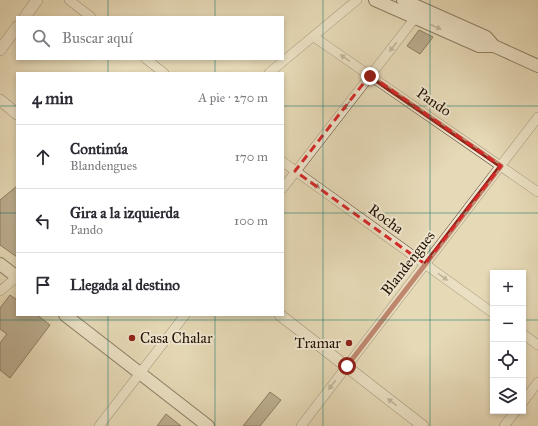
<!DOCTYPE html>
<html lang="es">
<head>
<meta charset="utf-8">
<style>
  :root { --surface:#fff; --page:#f7f7f7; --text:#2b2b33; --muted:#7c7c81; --line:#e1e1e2 }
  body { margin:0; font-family:"IM FELL Great Primer",serif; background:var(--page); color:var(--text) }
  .controls { position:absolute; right:12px; bottom:12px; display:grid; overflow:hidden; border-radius:0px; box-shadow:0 2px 6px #0003 }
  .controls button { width:36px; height:36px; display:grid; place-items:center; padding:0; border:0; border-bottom:1px solid var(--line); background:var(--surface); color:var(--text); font:20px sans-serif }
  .stop { position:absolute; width:12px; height:12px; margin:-9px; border:3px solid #8f2418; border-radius:50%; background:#fff }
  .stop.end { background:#8f2418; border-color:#fff; box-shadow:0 1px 4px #0008 }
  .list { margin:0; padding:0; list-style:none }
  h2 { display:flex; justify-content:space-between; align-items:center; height:52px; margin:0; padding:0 16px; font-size:17px }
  h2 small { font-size:13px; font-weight:400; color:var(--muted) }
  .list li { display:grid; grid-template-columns:26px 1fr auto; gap:12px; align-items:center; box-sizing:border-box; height:64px; padding:0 16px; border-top:1px solid var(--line) }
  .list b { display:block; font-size:15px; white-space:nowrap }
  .list p { margin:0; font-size:13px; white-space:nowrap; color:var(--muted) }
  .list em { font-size:13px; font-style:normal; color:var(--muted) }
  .icon { flex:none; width:22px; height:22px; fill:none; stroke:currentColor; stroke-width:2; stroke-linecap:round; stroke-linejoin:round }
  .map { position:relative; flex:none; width:538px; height:426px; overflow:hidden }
  .search { position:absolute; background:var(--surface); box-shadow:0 2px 6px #0003; left:16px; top:16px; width:268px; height:44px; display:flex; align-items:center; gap:10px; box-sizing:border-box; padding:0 14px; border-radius:0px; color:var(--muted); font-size:15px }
  .panel { position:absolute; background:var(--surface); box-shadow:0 2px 6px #0003; left:16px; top:72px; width:268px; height:244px; border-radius:0px }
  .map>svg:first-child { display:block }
  .building { fill:#887960; stroke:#221202 }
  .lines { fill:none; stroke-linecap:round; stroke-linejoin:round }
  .minor-casing { stroke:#53442f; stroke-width:10 }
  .tertiary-casing { stroke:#53442f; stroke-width:12 }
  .secondary-casing { stroke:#221202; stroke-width:14 }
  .minor { stroke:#efe6d0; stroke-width:9 }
  .tertiary { stroke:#efe6d0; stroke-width:11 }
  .secondary { stroke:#efe6d0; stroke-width:12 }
  .oneway { fill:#938773 }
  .route { stroke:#8f2418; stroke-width:5 }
  .marked { fill:none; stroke:#d62828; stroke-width:3; stroke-dasharray:8 5; stroke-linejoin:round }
  .grid { fill:none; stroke:#0f766e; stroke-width:1; stroke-opacity:0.55 }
  .poi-dot { fill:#8f2418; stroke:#efe6d0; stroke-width:1.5 }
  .labels { text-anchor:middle; stroke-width:4; stroke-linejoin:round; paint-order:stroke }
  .street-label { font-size:15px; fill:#221202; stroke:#efe6d0 }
  .poi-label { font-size:15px; fill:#221202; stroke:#efe6d0; text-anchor:start }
</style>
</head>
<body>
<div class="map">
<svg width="538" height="426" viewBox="0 0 538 426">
  <rect width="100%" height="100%" fill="#e6d9b7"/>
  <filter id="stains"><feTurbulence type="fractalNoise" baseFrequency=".005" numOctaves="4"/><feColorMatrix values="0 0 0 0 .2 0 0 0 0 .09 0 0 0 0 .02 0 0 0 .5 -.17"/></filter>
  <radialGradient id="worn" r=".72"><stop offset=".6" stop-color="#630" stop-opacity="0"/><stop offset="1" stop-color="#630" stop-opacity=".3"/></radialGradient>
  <!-- building -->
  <g class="building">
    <path d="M419 30 433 37 420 54 407 46Z"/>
    <path d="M17 186V257L0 245V200Z"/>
    <path d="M10 295 17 300V315H37L50 325 10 378 0 370V343L7 334 0 329V308Z"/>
    <path d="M270 392 281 400 260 426H243Z"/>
    <path d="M166 414 181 426H157Z"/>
  </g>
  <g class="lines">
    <defs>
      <g id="minor">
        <path d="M69 0 91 17"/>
        <path d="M314 37 538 192"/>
        <path d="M146 59 164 73"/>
        <path d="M269 73 357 0"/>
        <path d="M283 162 493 313"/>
        <path d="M283 188 415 18"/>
        <path d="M0 291 17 277"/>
        <path d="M523 334 538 345"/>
        <path d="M523 402 538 382"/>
        <path d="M99 426 185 315"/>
        <path d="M301 426 538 117"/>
        <path d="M504 426 516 411"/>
      </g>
      <g id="tertiary">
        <path d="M25 17 37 0"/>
        <path d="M0 50 17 27"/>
        <path d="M0 100 17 114"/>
        <path d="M280 315 423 426"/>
      </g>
      <g id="secondary">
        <path d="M375 0 479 46H494L538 66"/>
        <path d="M403 0 486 37 494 46"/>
        <path d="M0 264 17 277"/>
        <path d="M65 315 208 426"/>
      </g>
    </defs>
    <!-- minor casing -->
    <use href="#minor" class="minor-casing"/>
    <!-- tertiary casing -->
    <use href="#tertiary" class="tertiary-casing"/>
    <!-- secondary casing -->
    <use href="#secondary" class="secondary-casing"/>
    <!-- minor -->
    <use href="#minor" class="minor"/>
    <!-- tertiary -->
    <use href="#tertiary" class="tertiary"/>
    <!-- secondary -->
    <use href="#secondary" class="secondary"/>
  </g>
  <!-- one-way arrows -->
  <defs><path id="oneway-solid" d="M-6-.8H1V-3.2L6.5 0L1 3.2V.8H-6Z"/></defs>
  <g class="oneway">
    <use href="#oneway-solid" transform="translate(436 27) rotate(24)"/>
    <use href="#oneway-solid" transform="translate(393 47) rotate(128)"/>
    <use href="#oneway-solid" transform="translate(345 58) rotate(-146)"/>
    <use href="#oneway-solid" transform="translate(346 106) rotate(128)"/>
    <use href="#oneway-solid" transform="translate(315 185) rotate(36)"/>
    <use href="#oneway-solid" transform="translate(443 277) rotate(36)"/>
    <use href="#oneway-solid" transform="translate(332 385) rotate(127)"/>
    <use href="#oneway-solid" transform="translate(392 402) rotate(-142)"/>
  </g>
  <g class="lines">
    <!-- route -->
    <path class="route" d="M347 366 501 166 370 76"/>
  </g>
  <!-- marked area -->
  <path d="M0 0H538V426H0ZM370 75 501 166 425 264 295 171Z" fill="#e6d9b7" fill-opacity=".55" fill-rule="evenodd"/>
  <path class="marked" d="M370 75 501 166 425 264 295 171Z"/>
  <!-- grid -->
  <path class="grid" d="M108 0V17M215 0V17M323 0V426M430 0V426M108 59V73M215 59V73M0 106H17M283 106H538M0 213H17M283 213H538M108 315V426M215 315V426M0 320H493M523 320H538"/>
  <!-- markers -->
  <g class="poi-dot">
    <circle cx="132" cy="338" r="4"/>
    <circle cx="349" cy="343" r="4"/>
  </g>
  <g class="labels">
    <!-- street labels -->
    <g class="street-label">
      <text transform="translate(434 102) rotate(35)" y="5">Pando</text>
      <text transform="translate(386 219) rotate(36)" y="5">Rocha</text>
      <text transform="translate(408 263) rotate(-52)" y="5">Blandengues</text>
    </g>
    <!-- poi labels -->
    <g class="poi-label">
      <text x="140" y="343">Casa Chalar</text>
      <text x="341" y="348" text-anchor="end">Tramar</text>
    </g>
  </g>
  <rect width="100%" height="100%" filter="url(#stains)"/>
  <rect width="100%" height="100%" fill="url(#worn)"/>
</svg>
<div class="controls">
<button>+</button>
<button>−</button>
<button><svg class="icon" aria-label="locate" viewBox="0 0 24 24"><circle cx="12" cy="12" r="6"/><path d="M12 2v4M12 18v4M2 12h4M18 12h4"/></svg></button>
<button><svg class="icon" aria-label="layers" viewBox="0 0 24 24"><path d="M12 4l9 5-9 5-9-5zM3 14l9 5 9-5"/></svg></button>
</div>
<div class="stop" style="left:347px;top:366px"></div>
<div class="stop end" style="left:370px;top:76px"></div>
<div class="search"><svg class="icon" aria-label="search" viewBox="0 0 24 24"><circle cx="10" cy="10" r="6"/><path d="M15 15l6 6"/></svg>Buscar aquí</div>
<section class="panel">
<h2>4 min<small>A pie · 270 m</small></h2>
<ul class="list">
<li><svg class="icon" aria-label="ahead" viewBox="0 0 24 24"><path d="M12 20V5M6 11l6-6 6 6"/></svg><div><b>Continúa</b><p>Blandengues</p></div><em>170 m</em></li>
<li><svg class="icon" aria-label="left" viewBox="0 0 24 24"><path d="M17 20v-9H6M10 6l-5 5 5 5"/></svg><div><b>Gira a la izquierda</b><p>Pando</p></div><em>100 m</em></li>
<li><svg class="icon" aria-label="arrive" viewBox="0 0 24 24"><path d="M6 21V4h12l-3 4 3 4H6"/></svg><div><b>Llegada al destino</b></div></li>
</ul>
</section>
</div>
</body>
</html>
